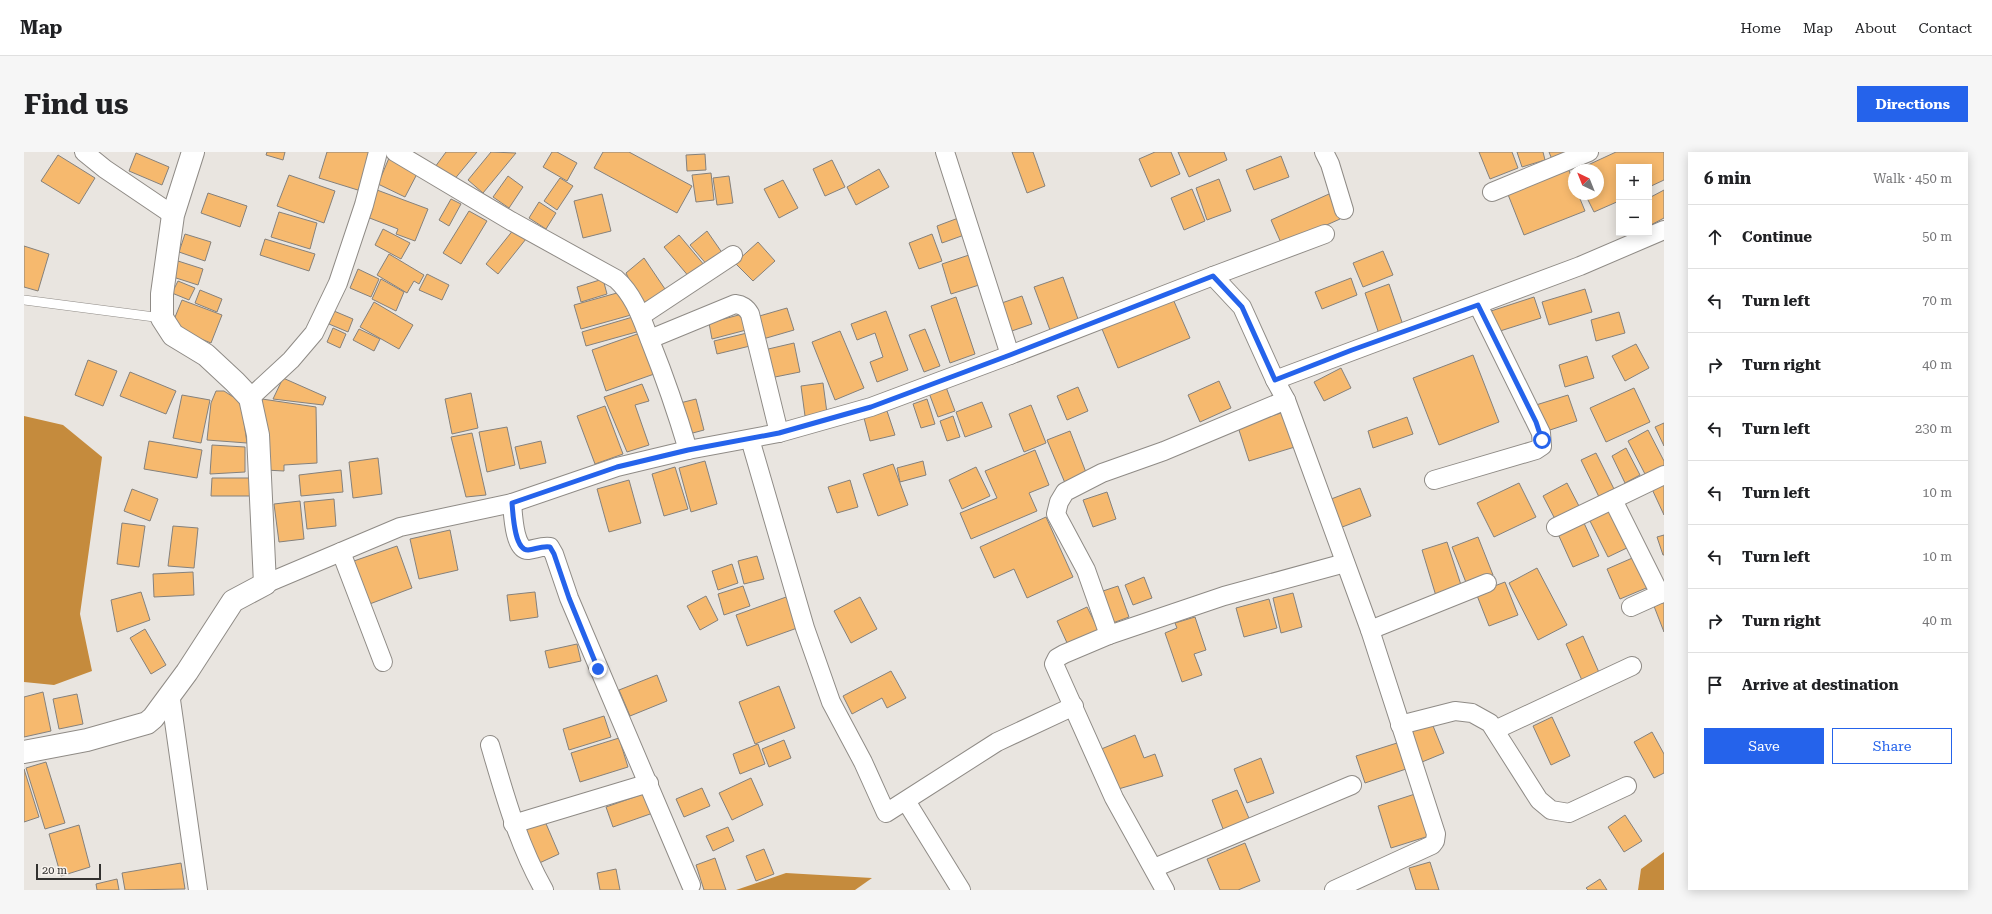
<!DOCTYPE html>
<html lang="en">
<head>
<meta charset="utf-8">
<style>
  :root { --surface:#fff; --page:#f6f6f6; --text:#202124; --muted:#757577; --line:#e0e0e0; --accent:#2563eb }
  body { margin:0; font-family:"Roboto Serif",serif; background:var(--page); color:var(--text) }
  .controls { position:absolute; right:12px; top:12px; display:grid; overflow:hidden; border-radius:0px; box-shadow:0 2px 10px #0003 }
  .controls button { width:36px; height:36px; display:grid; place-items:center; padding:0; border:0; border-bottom:1px solid var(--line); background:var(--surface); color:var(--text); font:20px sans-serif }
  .compass { position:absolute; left:1544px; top:12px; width:36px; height:36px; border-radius:50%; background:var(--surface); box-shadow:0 2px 10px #0003; rotate:317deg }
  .scale { position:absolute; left:12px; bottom:10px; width:65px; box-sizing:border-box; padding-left:4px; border:2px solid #32312f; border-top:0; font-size:11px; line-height:14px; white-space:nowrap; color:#32312f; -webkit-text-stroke:3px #f7f2ed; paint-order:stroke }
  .stop { position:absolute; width:12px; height:12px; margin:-9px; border:3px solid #2563eb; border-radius:50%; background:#fff }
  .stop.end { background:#2563eb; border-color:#fff; box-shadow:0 1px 4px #0008 }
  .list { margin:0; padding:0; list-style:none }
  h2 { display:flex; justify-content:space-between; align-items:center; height:52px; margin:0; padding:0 16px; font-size:17px }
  h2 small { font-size:13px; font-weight:400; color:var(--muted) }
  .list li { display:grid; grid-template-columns:26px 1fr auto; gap:12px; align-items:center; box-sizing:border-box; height:64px; padding:0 16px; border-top:1px solid var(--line) }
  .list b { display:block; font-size:15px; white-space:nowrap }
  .list em { font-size:13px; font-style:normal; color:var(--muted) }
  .actions { display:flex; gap:8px; padding:12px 16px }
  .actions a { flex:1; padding:9px 0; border:1px solid var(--accent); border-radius:0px; text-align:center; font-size:14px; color:var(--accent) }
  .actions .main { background:var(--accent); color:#fff }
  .icon { flex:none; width:22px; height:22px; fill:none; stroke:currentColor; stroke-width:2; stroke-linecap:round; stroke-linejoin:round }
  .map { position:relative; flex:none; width:1640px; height:738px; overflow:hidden; border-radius:0px }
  header { display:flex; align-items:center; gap:24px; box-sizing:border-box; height:56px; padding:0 20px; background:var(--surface); border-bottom:1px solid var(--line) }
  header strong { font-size:19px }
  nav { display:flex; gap:22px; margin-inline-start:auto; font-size:14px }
  .intro { display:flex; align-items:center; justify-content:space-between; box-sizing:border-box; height:96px; padding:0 24px }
  h1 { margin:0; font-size:28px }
  .button { padding:10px 18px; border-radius:0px; background:var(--accent); color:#fff; font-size:14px; font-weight:700 }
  main { display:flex; gap:24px; padding:0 24px }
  aside { flex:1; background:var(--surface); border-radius:0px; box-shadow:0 2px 10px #0003 }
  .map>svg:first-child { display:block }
  .water { fill:#c58b3d }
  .building { fill:#f6b96e; stroke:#85817c }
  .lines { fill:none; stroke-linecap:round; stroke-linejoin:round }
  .service-casing { stroke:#8f8b86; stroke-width:10 }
  .minor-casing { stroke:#8f8b86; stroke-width:20 }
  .tertiary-casing { stroke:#8f8b86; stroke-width:24 }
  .service { stroke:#fff; stroke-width:9 }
  .minor { stroke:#fff; stroke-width:18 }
  .tertiary { stroke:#fff; stroke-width:22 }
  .route { stroke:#2563eb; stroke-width:5 }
</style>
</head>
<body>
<header>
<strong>Map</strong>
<nav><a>Home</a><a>Map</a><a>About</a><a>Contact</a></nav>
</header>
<div class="intro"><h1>Find us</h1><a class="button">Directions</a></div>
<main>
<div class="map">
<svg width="1640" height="738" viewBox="0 0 1640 738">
  <rect width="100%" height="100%" fill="#e9e5e0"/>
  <!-- water -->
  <g class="water">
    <path d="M0 264 39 273 78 305 56 462 68 519 30 533 0 530Z"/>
    <path d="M1640 700V738H1614L1617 717Z"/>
    <path d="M762 721 848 726 831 738H712Z"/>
  </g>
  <!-- building -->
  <g class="building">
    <path d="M243 0H261L259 8 242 3Z"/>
    <path d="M303 0H350L337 39 295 26Z"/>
    <path d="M422 0H453L429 29 411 15Z"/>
    <path d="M467 0 492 1 459 41 444 28Z"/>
    <path d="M528 0H533L553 11 543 29 519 15Z"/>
    <path d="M579 0H605L668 34 653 61 570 16Z"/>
    <path d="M988 0H1009L1021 34 1003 41Z"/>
    <path d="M1131 0H1147L1156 22 1127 35 1115 7Z"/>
    <path d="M1154 0H1200L1203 8 1165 25Z"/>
    <path d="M1455 0H1488L1494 16 1466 27Z"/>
    <path d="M1493 0H1519L1521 8 1498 15Z"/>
    <path d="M1525 0H1550L1529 10Z"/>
    <path d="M1592 0H1640V28L1625 35V15H1595V49L1570 60 1561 42H1574V18H1553Z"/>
    <path d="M112 1 145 15 138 33 105 19Z"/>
    <path d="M681 2 682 18 663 19 662 3Z"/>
    <path d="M34 3 71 26 55 52 17 29Z"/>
    <path d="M1257 4 1265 25 1230 38 1222 18Z"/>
    <path d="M365 6 394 20 381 45 354 32Z"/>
    <path d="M808 8 821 35 801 44 789 17Z"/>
    <path d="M1544 16 1550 31V42H1554L1561 59 1500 83 1483 40Z"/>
    <path d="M855 17 865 35 832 53 823 35Z"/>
    <path d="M687 21 690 48 672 50 668 23Z"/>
    <path d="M265 23 311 39 300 71 253 54Z"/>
    <path d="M484 24 499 35 485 56 469 45Z"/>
    <path d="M705 24 709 51 693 53 689 26Z"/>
    <path d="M536 26 549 34 533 58 520 49Z"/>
    <path d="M1195 27 1207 59 1183 68 1172 36Z"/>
    <path d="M759 28 774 56 755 66 740 37Z"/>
    <path d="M1168 37 1181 69 1160 78 1147 46Z"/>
    <path d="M353 38 404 57 391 89 372 82 374 77 343 65Z"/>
    <path d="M1640 38V66L1625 74V46Z"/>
    <path d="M184 41 223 54 216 75 177 61Z"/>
    <path d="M578 42 587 79 559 86 550 49Z"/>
    <path d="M1305 42 1316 67 1258 93 1247 68Z"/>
    <path d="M427 47 437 52 425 74 415 68Z"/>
    <path d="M515 50 532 61 522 77 505 66Z"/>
    <path d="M445 59 463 69 437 112 419 101Z"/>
    <path d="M255 60 293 71 286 97 247 85Z"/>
    <path d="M937 65 943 82 918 91 913 74Z"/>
    <path d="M359 77 386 91 377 107 351 93Z"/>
    <path d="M490 77 502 87 474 122 462 112Z"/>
    <path d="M683 79 699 102 684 114 666 93Z"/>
    <path d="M161 82 187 90 181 109 155 100Z"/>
    <path d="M908 82 918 109 895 117 885 91Z"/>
    <path d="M655 83 681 114 666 126 640 95Z"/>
    <path d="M241 87 291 102 285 119 236 103Z"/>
    <path d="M734 90 751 109 729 129 711 111Z"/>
    <path d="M0 94 25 102 14 139 0 135Z"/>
    <path d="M1359 99 1369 123 1339 135 1329 111Z"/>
    <path d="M365 102 400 123 395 132 390 129 383 141 353 123Z"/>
    <path d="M948 102 958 132 927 142 918 112Z"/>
    <path d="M620 106 643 140 619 157 602 121Z"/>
    <path d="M154 109 179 117 174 133 149 125Z"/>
    <path d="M334 117 355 127 347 145 326 136Z"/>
    <path d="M403 122 425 133 418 148 395 138Z"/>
    <path d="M1039 125 1054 167 1026 178 1010 135Z"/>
    <path d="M1327 126 1333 143 1298 157 1291 140Z"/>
    <path d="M357 127 380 140 372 159 348 147Z"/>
    <path d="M579 127 583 142 557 150 553 135Z"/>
    <path d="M154 129 171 136 165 148 148 141Z"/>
    <path d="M1365 132 1379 173 1355 182 1341 141Z"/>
    <path d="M1561 137 1568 160 1525 173 1518 150Z"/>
    <path d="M176 138 198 147 193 160 171 151Z"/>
    <path d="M600 139 607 163 557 177 550 153Z"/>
    <path d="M998 144 1008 172 982 181 972 153Z"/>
    <path d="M932 145 951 202 926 211 907 154Z"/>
    <path d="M1510 145 1517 166 1473 180 1467 159Z"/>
    <path d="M1149 147 1166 186 1094 216 1078 177Z"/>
    <path d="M158 148 198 163 187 191 147 175Z"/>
    <path d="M350 150 389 173 375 197 336 175Z"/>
    <path d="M763 156 770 178 739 187 732 165Z"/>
    <path d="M310 159 329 167 324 180 305 172Z"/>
    <path d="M862 159 884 218 853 230 846 210 859 205 851 181 833 188 827 172Z"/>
    <path d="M1595 160 1601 181 1572 189 1567 168Z"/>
    <path d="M722 161 726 177 688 187 685 171Z"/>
    <path d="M612 164 616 179 562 194 558 180Z"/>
    <path d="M309 176 322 182 316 196 303 190Z"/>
    <path d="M335 177 356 187 350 199 329 188Z"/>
    <path d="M901 177 916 214 900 220 885 183Z"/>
    <path d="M816 179 840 236 811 248 788 190Z"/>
    <path d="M619 180 633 221 582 239 568 198Z"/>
    <path d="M723 181 726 194 693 202 690 189Z"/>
    <path d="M770 191 776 220 746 226 740 198Z"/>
    <path d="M1612 192 1625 216 1601 229 1588 204Z"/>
    <path d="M1449 203 1475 270 1415 293 1389 226Z"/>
    <path d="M1563 204 1570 226 1541 235 1535 213Z"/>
    <path d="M64 208 93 219 79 254 51 243Z"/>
    <path d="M1317 216 1327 236 1300 249 1290 230Z"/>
    <path d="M106 220 152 239 142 262 96 244Z"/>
    <path d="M259 226 302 245 299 253 249 247Z"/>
    <path d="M1195 229 1207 256 1176 270 1164 243Z"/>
    <path d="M799 231 803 261 781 264 777 234Z"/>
    <path d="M618 232 625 249 611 253 625 293 603 300 580 245Z"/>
    <path d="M922 235 931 259 914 265 905 241Z"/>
    <path d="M1054 235 1064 259 1043 268 1033 244Z"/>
    <path d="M1610 236 1626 270 1582 290 1566 256Z"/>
    <path d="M192 239H200L217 250 223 291 183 288 187 251Z"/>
    <path d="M447 241 454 276 428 282 421 247Z"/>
    <path d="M158 243 186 248 177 291 149 286Z"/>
    <path d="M1544 243 1553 269 1520 280 1512 253Z"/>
    <path d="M238 247 292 255 293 311 260 313V319L241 318Z"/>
    <path d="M672 247 680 278 665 282 656 251Z"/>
    <path d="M903 247 911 272 897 276 889 252Z"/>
    <path d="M958 250 968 275 941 285 932 260Z"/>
    <path d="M1007 253 1022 291 1000 300 985 262Z"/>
    <path d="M581 254 599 302 571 312 553 264Z"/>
    <path d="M863 259 871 283 846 289 840 266Z"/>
    <path d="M1263 259 1274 294 1225 309 1214 275Z"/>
    <path d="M929 264 936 285 923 289 916 269Z"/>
    <path d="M1383 265 1389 282 1349 296 1344 279Z"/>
    <path d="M1640 271V294L1631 275Z"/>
    <path d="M483 275 491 313 463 320 455 280Z"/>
    <path d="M1624 278 1640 309V315L1622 324 1604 289Z"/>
    <path d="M1046 279 1063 323 1041 331 1023 288Z"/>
    <path d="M448 281 462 343 442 345 427 285Z"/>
    <path d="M125 289 178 298 173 326 120 317Z"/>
    <path d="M517 289 522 311 496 317 491 295Z"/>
    <path d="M188 293 221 295V320L186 322Z"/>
    <path d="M1602 296 1616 323 1601 331 1588 304Z"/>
    <path d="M1011 298 1025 333 1005 341 1013 359 947 387 936 361 973 346 961 319Z"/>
    <path d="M1572 301 1591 339 1576 347 1557 308Z"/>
    <path d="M354 306 358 342 329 346 325 310Z"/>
    <path d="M681 309 693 352 667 360 655 316Z"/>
    <path d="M899 309 902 323 876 330 873 316Z"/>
    <path d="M869 312 884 353 854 364 839 322Z"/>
    <path d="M651 315 664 357 640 364 628 322Z"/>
    <path d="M952 315 966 344 938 357 925 328Z"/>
    <path d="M317 318 319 340 277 344 275 323Z"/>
    <path d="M188 326H226V344H187Z"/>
    <path d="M605 328 617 371 585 380 573 337Z"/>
    <path d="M826 328 834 355 813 361 804 335Z"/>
    <path d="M1640 329V363L1627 335Z"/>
    <path d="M1495 331 1512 365 1470 385 1453 351Z"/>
    <path d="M1543 331 1556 356 1532 369 1519 344Z"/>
    <path d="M1336 336 1347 364 1313 377 1302 349Z"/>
    <path d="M108 337 134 347 126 369 100 359Z"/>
    <path d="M1083 340 1092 367 1069 375 1059 348Z"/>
    <path d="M310 347 312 374 283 377 280 350Z"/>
    <path d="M276 349 280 387 255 390 250 352Z"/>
    <path d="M1588 356 1607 394 1584 405 1565 367Z"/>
    <path d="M1022 365 1049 425 1003 446 990 417 970 426 956 395Z"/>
    <path d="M98 371 121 374 115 415 93 412Z"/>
    <path d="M1560 371 1575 404 1549 415 1534 382Z"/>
    <path d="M149 374 174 376 170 416 144 414Z"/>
    <path d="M426 378 434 418 395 427 386 387Z"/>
    <path d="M1640 383V403H1639L1633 385Z"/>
    <path d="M1454 385 1469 423 1443 433 1428 395Z"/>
    <path d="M1423 390 1438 436 1412 444 1398 398Z"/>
    <path d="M373 394 388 436 343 453 327 410Z"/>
    <path d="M733 404 740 427 720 432 714 409Z"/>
    <path d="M1613 404 1627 434 1596 447 1583 417Z"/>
    <path d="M708 412 714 431 694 438 688 419Z"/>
    <path d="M1513 416 1543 473 1514 488 1485 431Z"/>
    <path d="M169 420 170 443 130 445 129 422Z"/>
    <path d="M1120 425 1128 446 1109 453 1101 433Z"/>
    <path d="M1481 430 1494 463 1465 474 1452 441Z"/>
    <path d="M719 434 726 454 700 463 694 442Z"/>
    <path d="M1094 434 1105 465 1086 472 1073 441Z"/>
    <path d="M117 440 126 468 93 480 87 448Z"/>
    <path d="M511 440 514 465 486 469 483 443Z"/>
    <path d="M1269 441 1278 475 1257 481 1249 446Z"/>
    <path d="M682 444 694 468 676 478 663 454Z"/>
    <path d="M765 444 776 475 723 494 712 463Z"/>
    <path d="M1640 444V480L1628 449Z"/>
    <path d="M836 445 853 477 827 491 810 459Z"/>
    <path d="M1245 447 1253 476 1220 485 1212 456Z"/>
    <path d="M1063 455 1075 479 1044 493 1033 469Z"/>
    <path d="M1171 465 1182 498 1170 502 1178 523 1158 530 1141 481 1153 476 1151 471Z"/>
    <path d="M121 477 142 513 127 522 106 486Z"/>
    <path d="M1559 484 1577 525 1560 533 1542 492Z"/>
    <path d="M553 492 557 509 525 516 521 499Z"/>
    <path d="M867 519 882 546 863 556 858 546 828 562 819 544Z"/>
    <path d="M633 523 643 549 606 564 595 538Z"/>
    <path d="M755 534 771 576 731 592 715 550Z"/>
    <path d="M19 540 27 579 0 585V545Z"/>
    <path d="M53 542 59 572 35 577 29 547Z"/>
    <path d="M580 564 587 585 545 598 539 577Z"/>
    <path d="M1528 565 1546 604 1527 613 1509 574Z"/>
    <path d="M1407 569 1420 601 1398 610 1384 578Z"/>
    <path d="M1628 580 1640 602V621L1630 626 1610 590Z"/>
    <path d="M1111 583 1120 606 1131 602 1139 624 1091 638 1075 598Z"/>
    <path d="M595 586 604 615 556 630 547 601Z"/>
    <path d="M760 588 767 606 745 615 738 597Z"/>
    <path d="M1373 591 1382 617 1341 631 1332 604Z"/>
    <path d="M734 592 741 612 716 622 709 602Z"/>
    <path d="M1237 606 1250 641 1223 651 1210 617Z"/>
    <path d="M22 610 41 671 21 677 2 616Z"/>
    <path d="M0 617 15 665 0 670Z"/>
    <path d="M727 626 739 653 708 668 695 641Z"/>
    <path d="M678 636 686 654 660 665 652 647Z"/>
    <path d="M1213 638 1227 671 1201 682 1188 648Z"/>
    <path d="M622 641 629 661 589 675 582 655Z"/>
    <path d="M1391 642 1405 684 1367 696 1354 654Z"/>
    <path d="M1601 663 1618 689 1600 700 1584 675Z"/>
    <path d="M520 667 535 702 511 713 496 677Z"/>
    <path d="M55 673 66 715 37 724 25 682Z"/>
    <path d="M704 675 710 689 689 699 682 684Z"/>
    <path d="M1221 691 1236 729 1214 738H1196L1183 707Z"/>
    <path d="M740 697 750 722 732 729 722 704Z"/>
    <path d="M691 706 702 738H680L672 713Z"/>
    <path d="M1406 710 1415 738H1392L1385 716Z"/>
    <path d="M157 711 161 737 101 738 98 721Z"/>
    <path d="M592 717 596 738H576L573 721Z"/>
    <path d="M93 727 95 738H73L72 732Z"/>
    <path d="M1576 727 1583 738H1564L1562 736Z"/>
  </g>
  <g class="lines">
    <defs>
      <path id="service" d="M0 148 138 166"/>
      <g id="minor">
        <path d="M60 0 81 17 149 63"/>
        <path d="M371 0 487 69 592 127C611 144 618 168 627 191 641 226 653 261 664 298"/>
        <path d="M921 0 986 203"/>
        <path d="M1300 0 1306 12 1320 58"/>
        <path d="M1468 40 1565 0"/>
        <path d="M1189 124 1301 82"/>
        <path d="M617 164 709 103"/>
        <path d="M626 187 711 152C718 153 722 155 726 162L755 281"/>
        <path d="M1251 228 1262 248 1346 478 1412 682 1411 689 1408 693 1310 738"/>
        <path d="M226 246 267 208 290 181 314 131 340 53 354 0"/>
        <path d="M726 287 781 476 807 550 839 610 862 661 973 590 1050 554"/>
        <path d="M1410 328 1512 298 1518 294 1517 281 1454 153"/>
        <path d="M1589 348 1636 442"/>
        <path d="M488 351C489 361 490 398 504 398 512 397 517 394 526 395L530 402 545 446 667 733"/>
        <path d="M1532 375 1640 323"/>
        <path d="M317 400 359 510"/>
        <path d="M241 432 376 375 488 351 593 315 664 298 755 281 847 255 986 203 1189 124 1218 155 1251 228 1556 114 1640 78"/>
        <path d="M1607 455 1640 440"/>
        <path d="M1346 478 1463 431"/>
        <path d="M1085 483 1062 418 1032 362 1035 350 1041 340 1078 321 1140 299 1262 248"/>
        <path d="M146 541 174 738"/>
        <path d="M1376 573 1431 559 1448 561 1466 571 1515 648 1527 658 1545 661 1603 634"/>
        <path d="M1471 578 1608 514"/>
        <path d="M466 593C481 644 494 692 520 738"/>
        <path d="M882 649 937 738"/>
        <path d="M489 672 625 631"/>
        <path d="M1130 716 1328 633"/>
        <path d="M1141 738 1090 646 1030 512 1033 506 1040 502 1085 483 1200 444 1321 411"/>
      </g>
      <path id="tertiary" d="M0 600 63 588 123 571 129 566 163 520 209 449 241 432 234 283 226 246 211 230 182 203 149 183 138 166V142L149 63 169 0"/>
    </defs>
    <!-- service casing -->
    <use href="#service" class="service-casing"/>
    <!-- minor casing -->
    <use href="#minor" class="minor-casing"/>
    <!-- tertiary casing -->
    <use href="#tertiary" class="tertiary-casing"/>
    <!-- service -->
    <use href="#service" class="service"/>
    <!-- minor -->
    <use href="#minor" class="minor"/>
    <!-- tertiary -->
    <use href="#tertiary" class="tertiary"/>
  </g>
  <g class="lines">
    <!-- route -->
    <path class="route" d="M574 517 545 446 530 402 526 395C517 394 512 397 504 398 490 398 489 361 488 351L593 315 664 298 755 281 847 255 986 203 1189 124 1218 155 1251 228 1328 198 1454 153 1512 270 1518 288"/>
  </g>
</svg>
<div class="controls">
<button>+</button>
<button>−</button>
</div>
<svg class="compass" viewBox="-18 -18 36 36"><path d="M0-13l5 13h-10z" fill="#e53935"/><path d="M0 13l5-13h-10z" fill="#757577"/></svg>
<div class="scale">20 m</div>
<div class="stop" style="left:1518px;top:288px"></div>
<div class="stop end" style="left:574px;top:517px"></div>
</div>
<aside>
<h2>6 min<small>Walk · 450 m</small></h2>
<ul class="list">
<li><svg class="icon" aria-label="ahead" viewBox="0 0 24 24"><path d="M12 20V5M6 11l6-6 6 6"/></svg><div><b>Continue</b></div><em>50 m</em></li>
<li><svg class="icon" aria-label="left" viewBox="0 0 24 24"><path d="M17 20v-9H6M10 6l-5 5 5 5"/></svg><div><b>Turn left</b></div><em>70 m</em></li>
<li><svg class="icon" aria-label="right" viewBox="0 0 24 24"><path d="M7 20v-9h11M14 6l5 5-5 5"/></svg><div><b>Turn right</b></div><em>40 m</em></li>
<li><svg class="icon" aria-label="left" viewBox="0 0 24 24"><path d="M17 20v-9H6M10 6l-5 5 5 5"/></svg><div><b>Turn left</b></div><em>230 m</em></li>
<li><svg class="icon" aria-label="left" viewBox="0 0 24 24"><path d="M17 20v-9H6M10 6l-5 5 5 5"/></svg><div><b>Turn left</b></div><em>10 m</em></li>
<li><svg class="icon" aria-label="left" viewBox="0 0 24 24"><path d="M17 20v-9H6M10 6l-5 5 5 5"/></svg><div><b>Turn left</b></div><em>10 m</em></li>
<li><svg class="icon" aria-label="right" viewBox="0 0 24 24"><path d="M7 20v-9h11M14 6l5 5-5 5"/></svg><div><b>Turn right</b></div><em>40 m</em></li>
<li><svg class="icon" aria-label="arrive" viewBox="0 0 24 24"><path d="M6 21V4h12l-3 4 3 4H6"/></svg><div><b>Arrive at destination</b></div></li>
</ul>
<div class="actions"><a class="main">Save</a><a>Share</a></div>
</aside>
</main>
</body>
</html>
